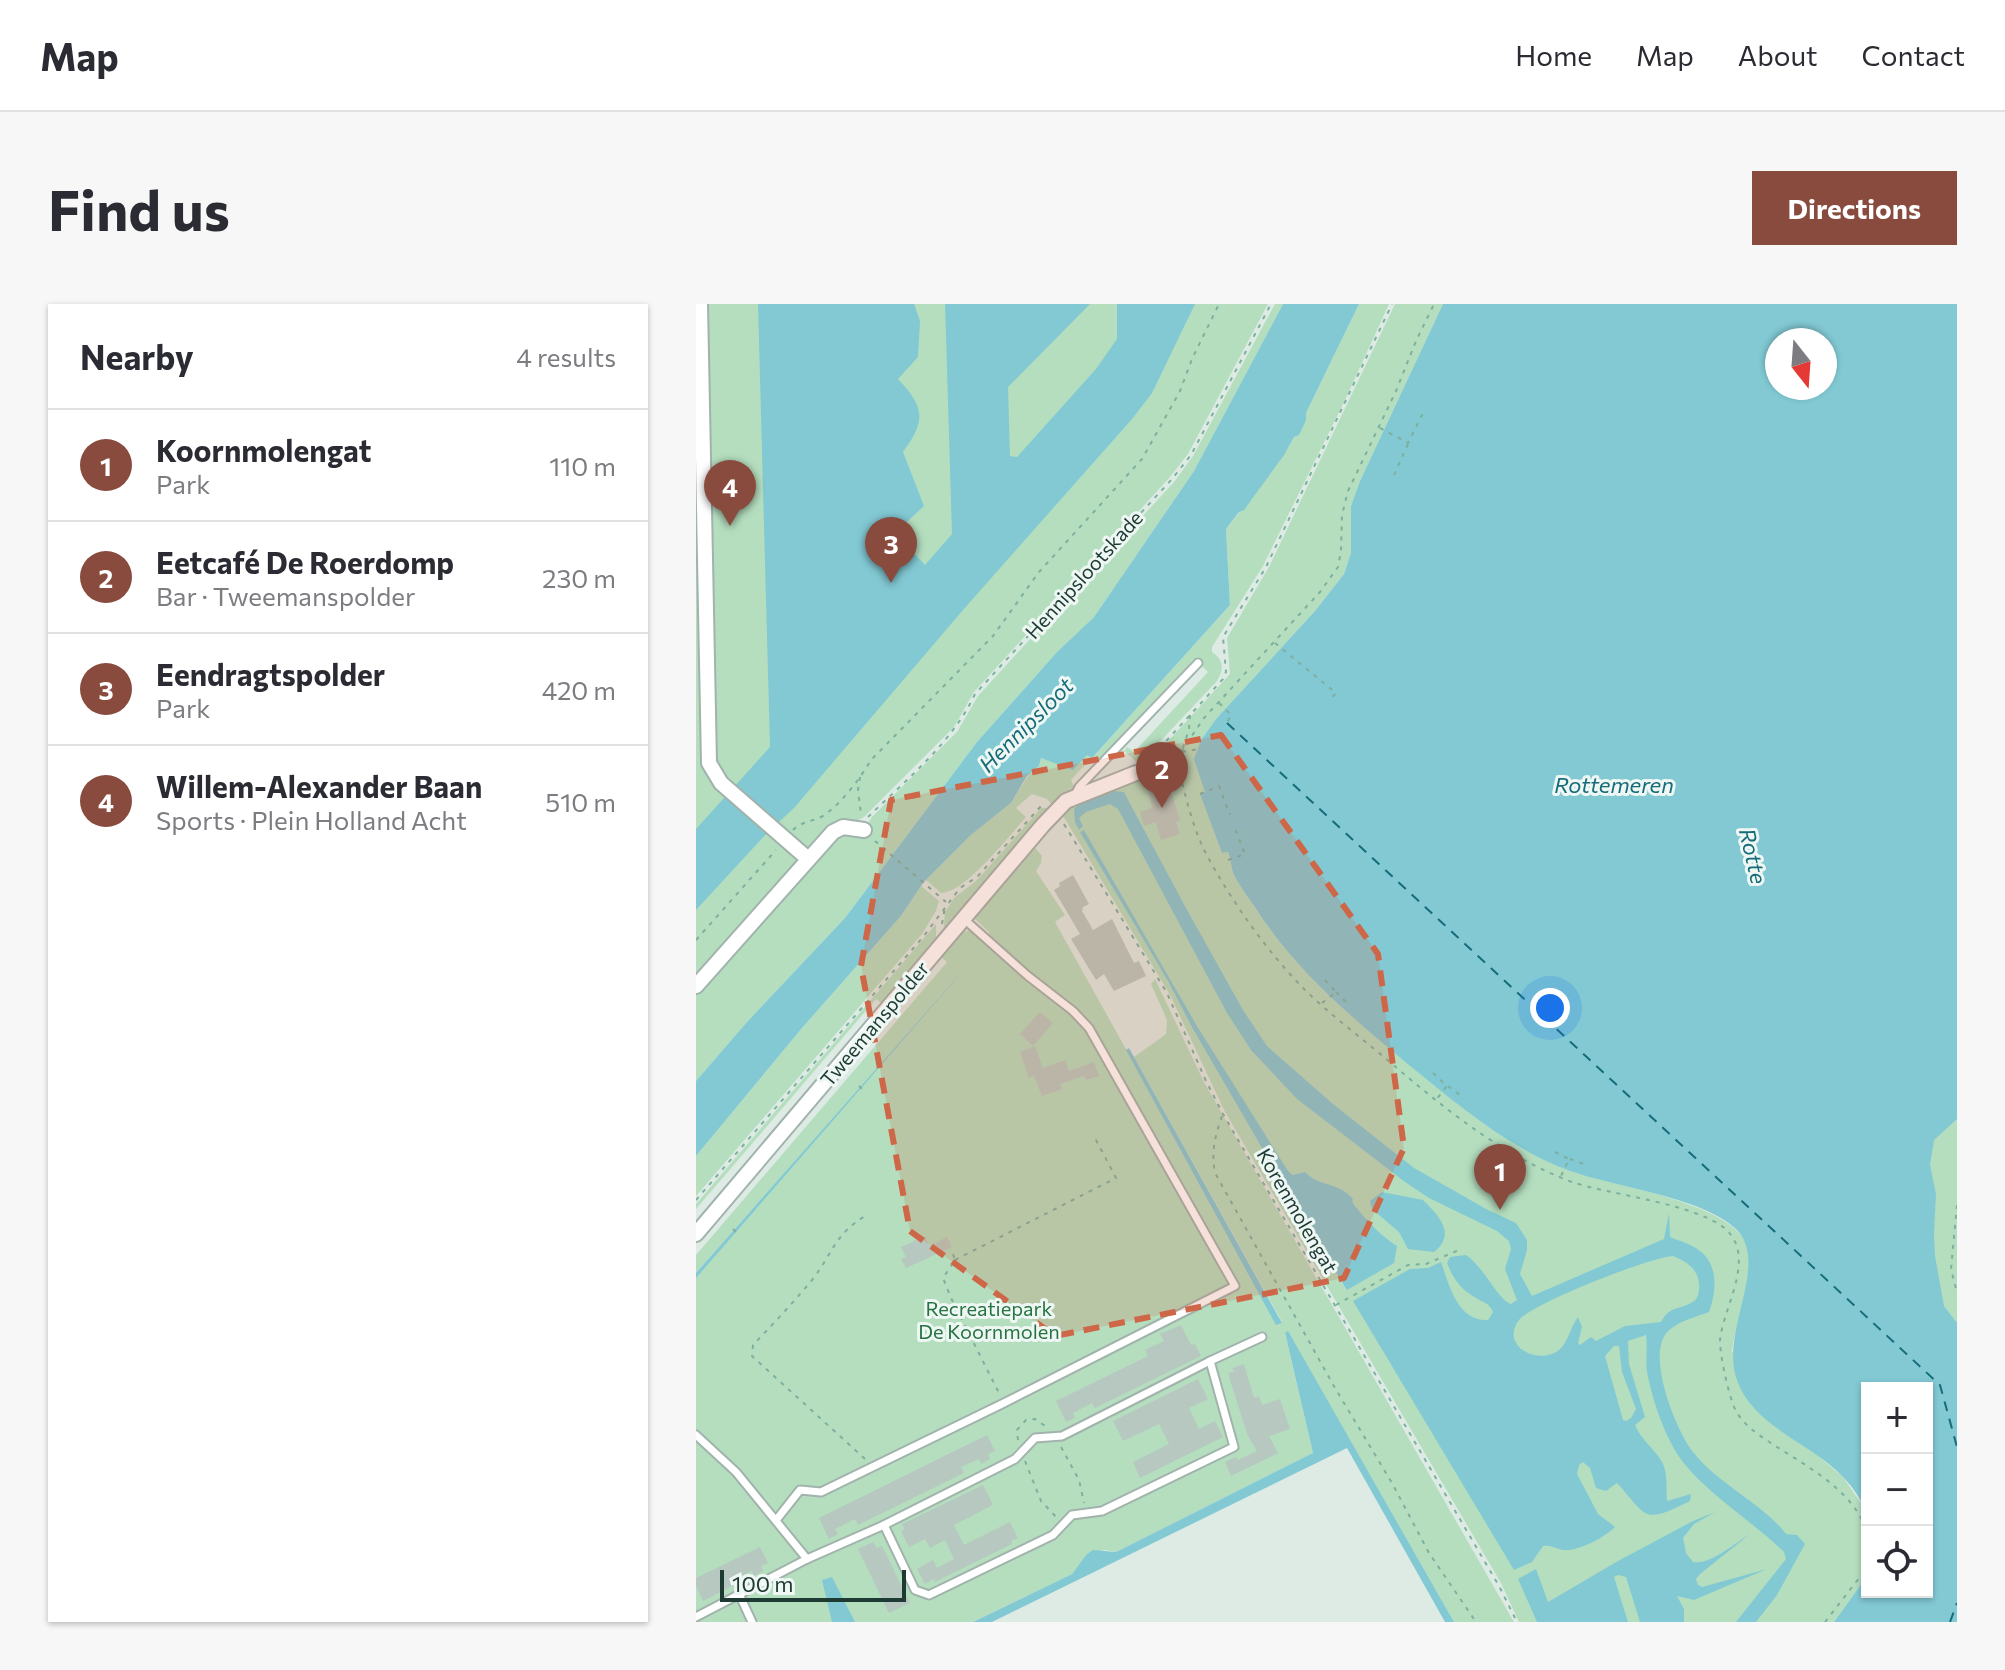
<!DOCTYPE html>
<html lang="en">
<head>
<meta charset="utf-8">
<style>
  :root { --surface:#fff; --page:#f7f7f7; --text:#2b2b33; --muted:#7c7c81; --line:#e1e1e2; --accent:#884b3e }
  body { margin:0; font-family:Commissioner,sans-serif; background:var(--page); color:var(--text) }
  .controls { position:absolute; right:24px; bottom:24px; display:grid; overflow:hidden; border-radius:0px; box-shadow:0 2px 6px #0004 }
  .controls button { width:72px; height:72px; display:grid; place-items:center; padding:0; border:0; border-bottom:2px solid var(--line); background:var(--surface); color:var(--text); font:40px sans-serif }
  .compass { position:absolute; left:1069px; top:24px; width:72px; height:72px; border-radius:50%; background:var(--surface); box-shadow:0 2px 6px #0004; rotate:163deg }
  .scale { position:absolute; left:24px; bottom:20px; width:186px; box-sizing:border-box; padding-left:8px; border:4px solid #1e3b33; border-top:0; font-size:22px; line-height:28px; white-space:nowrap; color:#1e3b33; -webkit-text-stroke:6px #eef7f3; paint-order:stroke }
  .you { position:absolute; left:854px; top:704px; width:28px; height:28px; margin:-20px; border:6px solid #fff; border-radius:50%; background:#1a73e8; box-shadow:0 0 0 12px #1a73e833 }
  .badge { display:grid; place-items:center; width:52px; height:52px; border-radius:50%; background:var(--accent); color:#fff; font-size:26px; font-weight:700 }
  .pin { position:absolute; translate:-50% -66px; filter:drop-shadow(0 2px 4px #0008) }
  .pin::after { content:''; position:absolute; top:42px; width:28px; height:24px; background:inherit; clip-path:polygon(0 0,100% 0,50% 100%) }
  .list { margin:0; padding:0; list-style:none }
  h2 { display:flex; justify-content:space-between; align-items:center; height:104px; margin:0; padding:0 32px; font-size:34px }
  h2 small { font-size:26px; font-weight:400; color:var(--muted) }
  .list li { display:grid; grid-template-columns:52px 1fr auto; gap:24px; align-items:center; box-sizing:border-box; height:112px; padding:0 32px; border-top:2px solid var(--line) }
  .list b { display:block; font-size:30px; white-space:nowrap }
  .list p { margin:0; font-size:26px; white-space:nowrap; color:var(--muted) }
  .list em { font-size:26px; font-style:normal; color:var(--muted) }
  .icon { flex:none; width:44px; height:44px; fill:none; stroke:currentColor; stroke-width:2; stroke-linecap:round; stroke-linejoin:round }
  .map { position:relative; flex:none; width:1261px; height:1318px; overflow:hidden; border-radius:0px }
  header { display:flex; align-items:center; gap:48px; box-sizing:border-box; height:112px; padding:0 40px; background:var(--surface); border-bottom:2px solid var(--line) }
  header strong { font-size:38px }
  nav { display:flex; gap:44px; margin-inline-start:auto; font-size:28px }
  .intro { display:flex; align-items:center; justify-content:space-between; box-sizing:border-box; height:192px; padding:0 48px }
  h1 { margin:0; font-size:56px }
  .button { padding:20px 36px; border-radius:0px; background:var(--accent); color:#fff; font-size:28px; font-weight:700 }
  main { display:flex; gap:48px; padding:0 48px }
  aside { flex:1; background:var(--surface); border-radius:0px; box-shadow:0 2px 6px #0004 }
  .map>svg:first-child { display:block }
  .green { fill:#b5debf }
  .water { fill:#82c9d4; fill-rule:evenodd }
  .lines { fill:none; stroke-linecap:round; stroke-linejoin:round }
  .ferry { stroke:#166c7a; stroke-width:2; stroke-dasharray:10 8; stroke-linecap:butt }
  .building { fill:#b6c8c0 }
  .service-casing { stroke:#a1b3ac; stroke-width:11 }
  .minor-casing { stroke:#a1b3ac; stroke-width:18 }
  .path { stroke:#7cb09f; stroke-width:2; stroke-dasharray:4 6; stroke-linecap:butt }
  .service { stroke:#fff; stroke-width:7 }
  .minor { stroke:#fff; stroke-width:14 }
  .marked { fill:#ce6747; fill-opacity:0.2; stroke:#ce6747; stroke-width:6; stroke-dasharray:16 10; stroke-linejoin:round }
  .labels { text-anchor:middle; stroke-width:6; stroke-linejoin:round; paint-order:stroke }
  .street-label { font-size:20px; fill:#1e3b33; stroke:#eef7f3 }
  .park-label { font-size:20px; fill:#277442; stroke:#eef7f3 }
  .water-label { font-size:22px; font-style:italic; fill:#166c7a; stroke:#eef7f3 }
</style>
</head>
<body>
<header>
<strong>Map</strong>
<nav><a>Home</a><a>Map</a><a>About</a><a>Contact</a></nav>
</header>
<div class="intro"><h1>Find us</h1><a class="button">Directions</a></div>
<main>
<aside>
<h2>Nearby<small>4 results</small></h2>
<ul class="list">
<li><span class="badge">1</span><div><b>Koornmolengat</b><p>Park</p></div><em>110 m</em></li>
<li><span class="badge">2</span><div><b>Eetcafé De Roerdomp</b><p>Bar · Tweemanspolder</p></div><em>230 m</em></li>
<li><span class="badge">3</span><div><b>Eendragtspolder</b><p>Park</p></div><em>420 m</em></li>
<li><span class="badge">4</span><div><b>Willem-Alexander Baan</b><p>Sports · Plein Holland Acht</p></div><em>510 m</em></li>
</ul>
</aside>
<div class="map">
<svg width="1261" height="1318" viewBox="0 0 1261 1318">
  <rect width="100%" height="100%" fill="#deebe5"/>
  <!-- green -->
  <g class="green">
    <path d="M0 0H572L492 150 474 173 278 388 258 423 168 513 161 517 172 521 175 514 261 428 282 392 478 178 497 152 579 0H587L498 167 398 313 361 348 281 438 149 614 51 718 0 777Z"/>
    <path d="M663 0H693L649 96 567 262 516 343V348C528 356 528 365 521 377L443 460 428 447 431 443 438 448 512 368 498 355 403 457 397 453 534 301 530 225 580 162 598 133 603 131 610 109Z"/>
    <path d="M699 0H747L664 177 655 202V249L648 270 619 307 520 415 505 436 509 489 505 491 526 548 532 547C535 555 535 564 538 570 542 581 551 591 557 601 598 664 651 710 709 757 760 799 811 844 875 867 913 881 1036 899 1050 940 1062 975 1040 1013 1036 1047L1127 1156 1147 1173 1171 1208V1272L1138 1318H823L805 1279 529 808 474 691 366 510 380 498 452 469 450 461 534 370 531 334 573 263Z"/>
    <path d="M391 450 395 454 375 476 378 483 360 505 351 495 336 490 320 504 330 513C313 532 269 589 245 589L230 576 275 531 315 499 332 472 343 462 345 454 362 459 370 465Z"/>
    <path d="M345 504H350L354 509 247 633 249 608 258 594 281 576Z"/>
    <path d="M336 540 346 552 345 559 340 567 369 611 359 618 583 1019 586 1018 438 753 470 730 471 716 455 680 459 675 508 778 818 1318H758L592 1028 589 1030 617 1149 420 1248 409 1246 390 1251 376 1270 277 1318H0V974L67 893 0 969V951L251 658 244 652 263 630 276 625 289 635 294 629 278 614 279 605Z"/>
    <path d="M225 582 243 597 240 607 226 630 0 892V852L106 724 205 612Z"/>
    <path d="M240 620V642L189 702 180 695 0 905V900Z"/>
    <path d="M1261 714V1152L1206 794Z"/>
  </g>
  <!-- water -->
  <g class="water">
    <path d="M62 0H218L224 17 222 53 202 75C229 103 230 117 207 148L228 202 199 229 229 261 256 230 249 0H394L312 83 314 152 321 153 400 65 421 35V0H499L456 89 436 115 267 306 98 504 71 529 0 606V525L74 443Z"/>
    <path d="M587 0H663L610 109V116L603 131 598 133 588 151 548 206 543 208 530 225 534 301 396 454 391 451 377 466 345 454 343 462 331 472 315 499 275 531 227 579 205 612 106 724 0 852V777L51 718 149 614 281 438 361 348 398 313 498 167Z"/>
    <path d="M747 0H1261V815L1238 836 1234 861 1240 890 1238 929 1239 952 1248 1002 1261 1019V1318H1138L1171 1272V1288H1231V1084H1171V1208C1165 1196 1157 1183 1147 1173 1116 1139 1057 1123 1041 1076 1023 1028 1075 960 1040 925 1005 892 915 883 869 865 810 842 762 801 713 761 655 713 599 666 558 602 551 592 543 581 538 571 535 564 535 555 532 548L526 549 504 490 509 488 498 455 505 436 520 415 619 307 648 270 655 249V202L664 177ZM1081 36H1129V84H1081Z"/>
    <path d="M418 487 428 488 431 494 490 604 547 706 571 742 637 800 718 864 792 906 820 919 831 936V946L824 970 836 992 968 935 973 909 974 933C983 937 996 940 1004 947 1023 961 1020 989 1013 1008 1000 1013 978 1018 969 1031 952 1056 980 1126 997 1148 1023 1181 1065 1198 1090 1230L1101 1231 1109 1240 1081 1291 1060 1318H1040L1090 1255 1088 1248C1057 1218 1019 1195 991 1163 970 1139 957 1098 951 1068 949 1055 952 1042 950 1031L932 1037 933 1060 949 1113 939 1121C945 1136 958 1144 966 1158 972 1169 970 1184 971 1197L995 1190 994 1197C946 1221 952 1213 921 1179L910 1187 900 1184 894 1164 887 1158 883 1161 881 1170 902 1210 919 1223C909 1233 886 1245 872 1246 862 1247 857 1240 847 1242L836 1258 818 1266 657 997 714 965 732 964 745 958C753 981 762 1018 792 1016L797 1008C793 999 790 1000 782 995 766 987 757 975 751 959L754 953 770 951C789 964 801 995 815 1000L821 996 809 965 815 945 813 937 801 927 733 894 709 878 601 795 555 746 531 709 422 505 414 500 390 508 383 514 387 522 383 526 379 518 378 505 383 500ZM977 952C992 958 1005 967 1003 986 1002 991 1002 994 998 997 984 1007 975 1000 965 1018L929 1022 900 1037 895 1033 884 1041 882 1039 886 1023 882 1013C875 1022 872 1038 864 1045 844 1063 803 1042 823 1016 837 999 952 954 977 952ZM918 1042H923L926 1068 940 1105 935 1114 930 1117 927 1116 909 1052Z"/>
    <path d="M388 526 501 722 592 867 597 871 609 868C622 882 639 878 653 891 662 900 652 892 659 902 670 916 685 932 701 942L698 959 651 986 599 901 497 725 472 677 384 528Z"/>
    <path d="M287 644 0 974V969Z"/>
    <path d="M433 744 438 753 586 1019 580 1021 430 746Z"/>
    <path d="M686 888 727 896C743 912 761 930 738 948L712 945 703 928 676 905 674 897Z"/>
    <path d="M592 1027 758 1318H749L651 1144 296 1318H277L376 1270 390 1251 397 1246 420 1248 617 1149 589 1029Z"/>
    <path d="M1019 1208 998 1220 987 1234 990 1249 997 1258C1015 1261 1039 1239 1054 1230L1004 1270 1000 1275 1002 1281 1006 1283 1071 1265 998 1296 981 1292 988 1305V1318H944L930 1273 922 1271 918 1273 932 1318H841L822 1275 840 1265 852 1298 922 1257 997 1217Z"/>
    <path d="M136 1273 159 1318H136L126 1276Z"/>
  </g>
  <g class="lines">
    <!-- ferry -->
    <g class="ferry">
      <path d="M531 419 1244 1081 1261 1143"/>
      <path d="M1254 1318 1261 1299"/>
    </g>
  </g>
  <!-- building -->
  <g class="building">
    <path d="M472 478 484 516 480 518 484 530 465 536 460 518 448 522 444 508 456 504 452 484Z"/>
    <path d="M377 571 393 600 387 603 386 607 397 626 416 615 438 659 443 657 450 672 418 687 408 670 400 676 375 635 384 630 358 586 364 582 363 579Z"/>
    <path d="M344 708 357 719 337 742 324 730Z"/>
    <path d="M339 742 347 764 369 756 373 767 398 758 403 772 390 776 388 772 364 780 366 785 346 792 338 772 333 774 324 748Z"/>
    <path d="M229 932 233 942 251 933 256 943 210 964 205 955 210 953 205 943Z"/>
    <path d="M485 1021 495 1041 499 1040 505 1052 399 1104 396 1099 377 1109 379 1114 370 1118 360 1097 452 1052 449 1046 468 1037 464 1030Z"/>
    <path d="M548 1060 558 1094 563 1092 566 1101 584 1095 594 1125 573 1132 582 1149 535 1172 529 1158 540 1153 542 1156 561 1147 551 1130 532 1069 538 1068 536 1064Z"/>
    <path d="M502 1075 512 1095 493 1104 503 1125 519 1117 527 1133 444 1174 437 1158 473 1140 463 1120 427 1137 417 1117Z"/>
    <path d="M291 1131 299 1147 292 1150 294 1155 285 1160 283 1155 265 1163 268 1169 162 1221 159 1215 139 1225 142 1230 133 1235 123 1214Z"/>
    <path d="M287 1181 297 1201 258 1221 268 1241 314 1218 322 1234 315 1237 316 1240 269 1263 239 1278 238 1275 229 1280 221 1265 237 1256 241 1264 258 1255 249 1236 234 1244 229 1235 213 1243 205 1227 209 1225 206 1220Z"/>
    <path d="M177 1238 181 1244 186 1242 214 1299 193 1309 162 1245Z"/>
    <path d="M64 1243 72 1259 65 1262 67 1267 58 1272 56 1267 38 1275 40 1280 7 1297 0 1282V1274Z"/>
  </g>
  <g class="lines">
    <defs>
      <g id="service">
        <path d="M379 491 383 483 502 359"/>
        <path d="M0 1131 40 1168 111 1255"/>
        <path d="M81 1215 104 1186 125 1188 308 1099 539 982 393 724 377 707 332 672 268 615"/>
        <path d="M188 1221 219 1286 233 1291 357 1231 376 1211 406 1207 538 1143 514 1057 566 1033"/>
        <path d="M44 1292 56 1318"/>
        <path d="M0 1313 111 1255 188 1221 319 1155 339 1134 366 1132 514 1057"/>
      </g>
      <g id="minor">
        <path d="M4 0 13 459 25 479 111 554"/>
        <path d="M0 682 137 528 147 523 168 526"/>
        <path d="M0 930 347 521 370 497 440 469"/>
      </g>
    </defs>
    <!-- service casing -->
    <use href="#service" class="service-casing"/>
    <!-- minor casing -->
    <use href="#minor" class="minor-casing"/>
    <!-- path -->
    <g class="path">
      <path d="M684 124 712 139 727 109"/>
      <path d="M698 171 712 140"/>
      <path d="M579 339 640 389 634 396"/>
      <path d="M523 399 535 411 531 419"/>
      <path d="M487 444 493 425 494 411"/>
      <path d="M485 448 508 414 624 288 642 263 645 247 646 211 652 187 700 87 720 37 738 0"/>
      <path d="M486 448 503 445"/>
      <path d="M450 459 527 375 530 368 527 333 570 263 696 0"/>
      <path d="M481 460C490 492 497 528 514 557 539 602 571 647 607 684 634 711 666 734 695 759 750 806 807 852 876 878 913 891 1014 901 1035 931 1057 960 1026 1007 1024 1037 1024 1052 1033 1094 1040 1107 1050 1124 1066 1133 1081 1143 1114 1164 1160 1189 1171 1229"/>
      <path d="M453 465 481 460"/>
      <path d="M164 473 162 486 165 510"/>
      <path d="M504 490 523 482 534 511"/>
      <path d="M172 513C211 475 256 439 279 390L476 175 495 151 575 0"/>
      <path d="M368 520 471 689 510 777 527 810 803 1282 821 1318"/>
      <path d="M97 526C106 517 116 518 127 512 146 499 163 476 175 456L297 332 343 268 446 155 484 87 496 55 523 0"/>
      <path d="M179 537 250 598"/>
      <path d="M532 556 549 550 538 522"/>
      <path d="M246 620 249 603"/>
      <path d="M0 636 80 546"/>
      <path d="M640 688 652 700"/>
      <path d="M626 699 640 688 627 674"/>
      <path d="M737 769 751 782 740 796"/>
      <path d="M163 782 170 789"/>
      <path d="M752 782 765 792"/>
      <path d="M526 812C519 832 515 848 519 869L639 1084 696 1179 733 1249 780 1318"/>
      <path d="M859 848 873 855 865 872"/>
      <path d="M874 855 890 861"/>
      <path d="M0 896 227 633 264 584 281 573 346 501"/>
      <path d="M1261 901 1255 965 1261 989"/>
      <path d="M37 925 44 932"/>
      <path d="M257 950 259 956 247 974 255 994 304 1091"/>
      <path d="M259 956 420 874 399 834"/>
      <path d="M640 1001 712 961 730 960 763 946"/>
      <path d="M322 1136 321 1126 330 1116 339 1115 352 1124"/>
      <path d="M365 1143 383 1176 388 1199"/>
      <path d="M169 1155 56 1052 57 1041C77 1020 97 999 116 976 138 948 138 930 171 911"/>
      <path d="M329 1157 345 1197 360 1213"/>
      <path d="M1129 1318 1167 1269 1171 1259"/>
    </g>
    <!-- service -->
    <use href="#service" class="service"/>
    <!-- minor -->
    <use href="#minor" class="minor"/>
  </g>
  <!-- marked area -->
  <path class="marked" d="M525 431 682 650 708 844 648 974 359 1032 214 927 165 662 195 496Z"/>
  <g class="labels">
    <!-- street labels -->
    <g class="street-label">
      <text transform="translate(388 271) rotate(-48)" y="7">Hennipslootskade</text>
      <text transform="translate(179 720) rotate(-50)" y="7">Tweemanspolder</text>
      <text transform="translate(601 907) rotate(60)" y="7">Korenmolengat</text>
    </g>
    <!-- park labels -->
    <g class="park-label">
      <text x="293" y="1012">Recreatiepark<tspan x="293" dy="23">De Koornmolen</tspan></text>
    </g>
    <!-- water labels -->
    <g class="water-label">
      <text transform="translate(330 421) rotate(-45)" y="8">Hennipsloot</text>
      <text x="918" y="489">Rottemeren</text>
      <text transform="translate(1057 552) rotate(77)" y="8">Rotte</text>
    </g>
  </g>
</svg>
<div class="controls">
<button>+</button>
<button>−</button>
<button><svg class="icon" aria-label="locate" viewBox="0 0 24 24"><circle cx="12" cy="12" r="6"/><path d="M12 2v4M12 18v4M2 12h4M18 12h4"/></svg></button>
</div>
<svg class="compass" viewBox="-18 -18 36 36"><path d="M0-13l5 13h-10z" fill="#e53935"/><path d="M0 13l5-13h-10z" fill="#7c7c81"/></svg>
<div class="scale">100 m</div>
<div class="you"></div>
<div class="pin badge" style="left:804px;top:906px">1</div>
<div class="pin badge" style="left:466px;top:504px">2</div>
<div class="pin badge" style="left:195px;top:279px">3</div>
<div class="pin badge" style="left:34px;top:222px">4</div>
</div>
</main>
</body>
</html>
